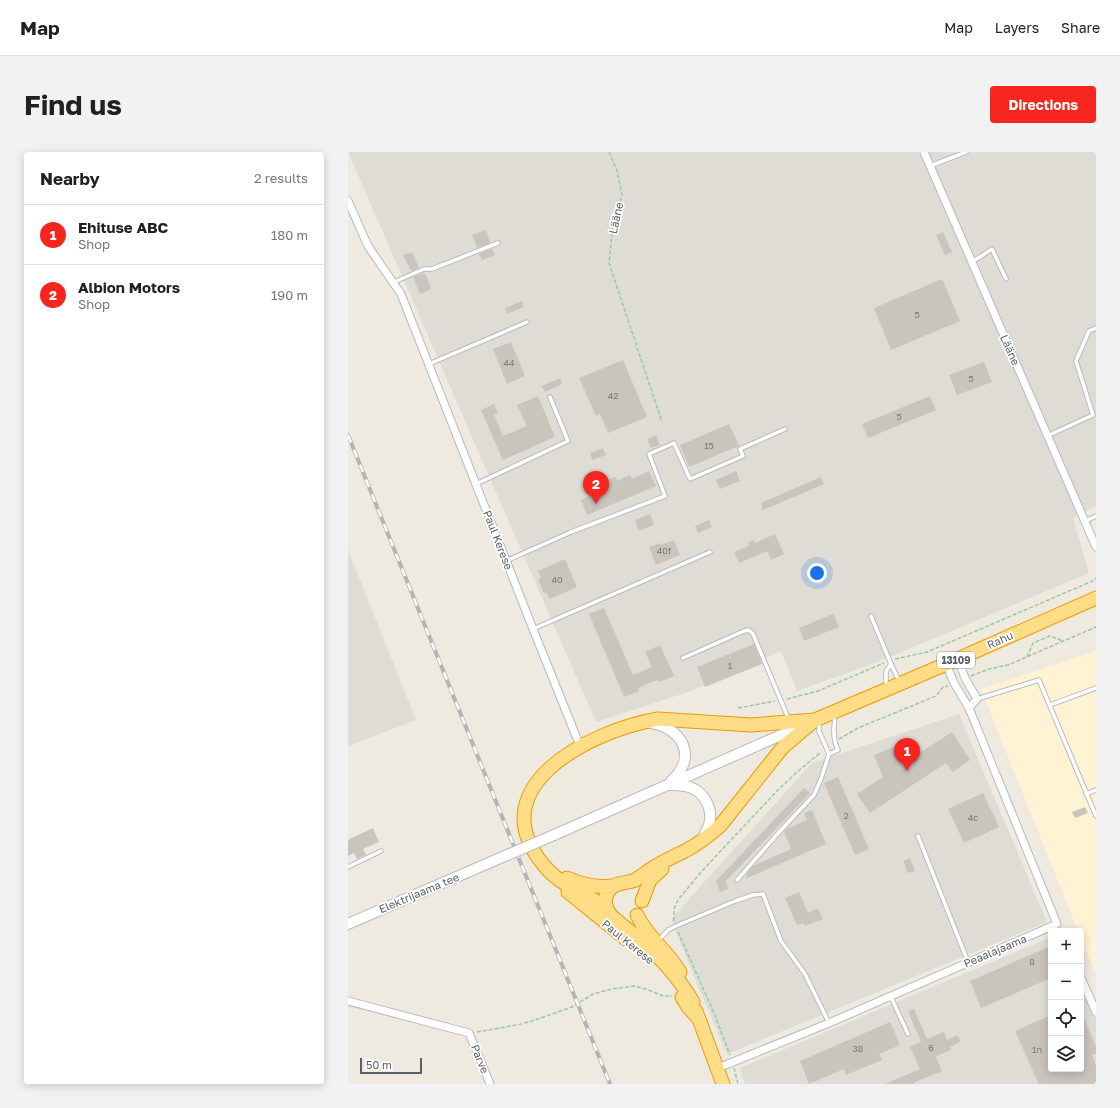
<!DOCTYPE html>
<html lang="en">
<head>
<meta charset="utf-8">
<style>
  :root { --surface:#fff; --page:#f2f2f2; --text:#202124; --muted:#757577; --line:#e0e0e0; --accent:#f6261e }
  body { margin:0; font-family:"Golos Text",sans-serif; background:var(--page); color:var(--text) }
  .controls { position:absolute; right:12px; bottom:12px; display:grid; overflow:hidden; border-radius:4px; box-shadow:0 2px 10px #0003 }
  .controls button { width:36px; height:36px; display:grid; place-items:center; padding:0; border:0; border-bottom:1px solid var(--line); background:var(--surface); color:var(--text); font:20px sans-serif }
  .scale { position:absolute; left:12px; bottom:10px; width:62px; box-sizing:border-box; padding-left:4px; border:2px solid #595e63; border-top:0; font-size:11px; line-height:14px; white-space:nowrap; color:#595e63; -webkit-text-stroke:3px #fff; paint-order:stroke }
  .you { position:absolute; left:469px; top:421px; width:14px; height:14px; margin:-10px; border:3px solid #fff; border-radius:50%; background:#1a73e8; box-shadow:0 0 0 6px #1a73e833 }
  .badge { display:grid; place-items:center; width:26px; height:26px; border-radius:50%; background:var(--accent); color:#fff; font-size:13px; font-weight:700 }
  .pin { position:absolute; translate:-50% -33px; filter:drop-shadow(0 1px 2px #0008) }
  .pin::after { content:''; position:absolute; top:21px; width:14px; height:12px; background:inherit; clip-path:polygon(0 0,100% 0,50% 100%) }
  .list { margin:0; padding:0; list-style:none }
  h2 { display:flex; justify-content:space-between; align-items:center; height:52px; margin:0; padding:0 16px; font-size:17px }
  h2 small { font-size:13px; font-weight:400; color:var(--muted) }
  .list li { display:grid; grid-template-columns:26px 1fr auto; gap:12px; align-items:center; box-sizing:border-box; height:60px; padding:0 16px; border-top:1px solid var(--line) }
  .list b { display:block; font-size:15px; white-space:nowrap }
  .list p { margin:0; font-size:13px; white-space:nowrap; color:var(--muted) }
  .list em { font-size:13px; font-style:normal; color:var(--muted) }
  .icon { flex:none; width:22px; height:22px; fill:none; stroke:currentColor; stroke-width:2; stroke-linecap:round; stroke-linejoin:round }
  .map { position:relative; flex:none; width:748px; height:932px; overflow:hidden; border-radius:4px }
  header { display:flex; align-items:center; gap:24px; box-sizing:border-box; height:56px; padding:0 20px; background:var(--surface); border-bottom:1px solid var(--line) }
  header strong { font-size:19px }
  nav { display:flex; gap:22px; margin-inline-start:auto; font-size:14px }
  .intro { display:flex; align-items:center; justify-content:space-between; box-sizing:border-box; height:96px; padding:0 24px }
  h1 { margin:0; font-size:28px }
  .button { padding:10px 18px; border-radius:4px; background:var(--accent); color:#fff; font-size:14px; font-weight:700 }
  main { display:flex; gap:24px; padding:0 24px }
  aside { flex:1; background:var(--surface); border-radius:4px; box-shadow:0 2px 10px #0003 }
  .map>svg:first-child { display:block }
  .commercial { fill:#fff3d4 }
  .industrial { fill:#dedcd5 }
  .building { fill:#c9c5bd }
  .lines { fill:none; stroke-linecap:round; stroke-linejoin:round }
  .lane-casing { stroke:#b6babf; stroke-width:5.5 }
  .street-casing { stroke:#b6babf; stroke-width:9 }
  .secondary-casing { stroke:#b6bbc1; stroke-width:12 }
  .highway-casing { stroke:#ee9a00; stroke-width:15 }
  .path { stroke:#93caa0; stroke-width:1.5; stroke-dasharray:4 2; stroke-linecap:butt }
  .lane { stroke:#fff; stroke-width:3.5 }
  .street { stroke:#fff; stroke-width:7 }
  .secondary { stroke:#fff; stroke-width:10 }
  .highway { stroke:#ffdc86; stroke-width:13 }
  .rail-casing { stroke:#b3b4b4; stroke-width:4 }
  .rail { stroke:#fff; stroke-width:2.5; stroke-dasharray:8; stroke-linecap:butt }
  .secondary-bridge-casing { stroke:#b6bbc1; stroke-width:12; stroke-linecap:butt }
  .secondary-bridge { stroke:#fff; stroke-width:10 }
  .labels { text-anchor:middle; stroke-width:3.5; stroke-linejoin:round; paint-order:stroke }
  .number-label { font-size:9px; fill:#75787a }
  .shield { fill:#fff; stroke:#8b8e92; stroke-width:1 }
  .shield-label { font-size:10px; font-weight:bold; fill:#595e63 }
  .street-label { font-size:11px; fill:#595e63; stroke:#fff }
</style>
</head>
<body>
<header>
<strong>Map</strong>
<nav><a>Map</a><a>Layers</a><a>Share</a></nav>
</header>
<div class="intro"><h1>Find us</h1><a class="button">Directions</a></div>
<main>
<aside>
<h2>Nearby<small>2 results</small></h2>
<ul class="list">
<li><span class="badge">1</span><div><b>Ehituse ABC</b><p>Shop</p></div><em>180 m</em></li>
<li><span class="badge">2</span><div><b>Albion Motors</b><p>Shop</p></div><em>190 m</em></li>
</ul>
</aside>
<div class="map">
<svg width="748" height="932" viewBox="0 0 748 932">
  <rect width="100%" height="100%" fill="#eeeae0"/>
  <!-- commercial -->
  <path class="commercial" d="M748 499V779L740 784 748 780V822L733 786V779H730L633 537Z"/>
  <!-- industrial -->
  <g class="industrial">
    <path d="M0 0H748V354L725 366 741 421 537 507 449 539 433 499 343 539 248 570Z"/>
    <path d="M0 398 68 568 0 594Z"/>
    <path d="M611 562 699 770 379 902 347 827 323 767 464 611Z"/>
    <path d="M703 785V917H733V832L748 866V932H397L392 916Z"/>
  </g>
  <!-- building -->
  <g class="building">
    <path d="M138 78 142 91 129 96 124 83Z"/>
    <path d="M595 80 604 100 597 103 588 83Z"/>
    <path d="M144 97 147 103 134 108 131 102Z"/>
    <path d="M64 100 71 116 63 119 55 103Z"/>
    <path d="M77 121 83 137 72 142 65 125Z"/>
    <path d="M594 127 612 169 543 198 526 156Z"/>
    <path d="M174 149 176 155 159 162 157 156Z"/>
    <path d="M163 190 177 224 159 232 145 197Z"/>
    <path d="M275 208 299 265 260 281 252 262 248 264 231 226Z"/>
    <path d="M636 210 644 230 609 243 601 223Z"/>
    <path d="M212 226 214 232 197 240 194 234Z"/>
    <path d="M190 244 207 285 155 308 133 258 146 252 150 261 146 263 155 284 179 274 169 253Z"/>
    <path d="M582 244 588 258 520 286 514 272Z"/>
    <path d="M381 272 391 294 341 315 332 293Z"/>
    <path d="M308 283 312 293 303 296 299 287Z"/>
    <path d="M255 296 258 303 244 308 242 301Z"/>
    <path d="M301 319 308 334 239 363 233 348 257 338 254 330 268 325 269 329 282 323 284 327Z"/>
    <path d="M388 319 392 329 372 337 368 328Z"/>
    <path d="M473 325 476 332 415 358 413 351Z"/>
    <path d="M302 362 306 373 291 379 287 368Z"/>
    <path d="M361 368 364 375 350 381 347 374Z"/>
    <path d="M427 382 436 402 423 408 419 399 391 411 386 400 401 394 400 390 406 388 407 391Z"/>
    <path d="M326 388 332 403 308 413 301 395 312 391 313 393Z"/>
    <path d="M217 407 229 435 202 447 198 440 196 441 190 427 193 426 190 419Z"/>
    <path d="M256 456 285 523 304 515 297 500 312 493 326 524 311 530 309 528 290 536 291 539 276 545 241 462Z"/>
    <path d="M485 462 491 475 456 489 451 476Z"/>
    <path d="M406 492 414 512 357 535 349 515Z"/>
    <path d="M604 580 622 608 605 620 598 611 522 661 509 642 535 625 526 603 550 593 558 610Z"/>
    <path d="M490 625 521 697 507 703 476 631Z"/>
    <path d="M456 636 462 641 378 729 380 737 372 740 368 729Z"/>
    <path d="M635 641 651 675 616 691 600 657Z"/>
    <path d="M737 655 740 661 727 666 724 660Z"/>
    <path d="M464 658 478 692 399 726 398 723 405 714 443 697 436 680 438 677 459 668 456 661Z"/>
    <path d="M25 676 31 690 15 697 18 703 9 707 6 701 0 704V688Z"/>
    <path d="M562 706 567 719 560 721 555 709Z"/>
    <path d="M451 740 460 761 470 756 475 767 457 774 456 771 449 773 437 746Z"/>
    <path d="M703 794V826L633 856 622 829Z"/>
    <path d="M566 857 579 887 596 880 599 888 609 883 613 889 602 895 603 898 588 904 594 919 567 930V932H537L572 917 562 895 573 890 560 859Z"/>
    <path d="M733 860 748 894V902L744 903 748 913V932H691L667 879 703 863V917H733Z"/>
    <path d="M542 870 552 893 531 902 534 908 498 923 496 917 461 932 452 909Z"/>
  </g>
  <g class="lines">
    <defs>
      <g id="lane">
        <path d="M582 14 618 0"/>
        <path d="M624 110 644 97 658 127"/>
        <path d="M46 130 76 117H84L150 91"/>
        <path d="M81 212 179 170"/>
        <path d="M699 284 745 263 728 209 741 179 748 176"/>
        <path d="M128 332 220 289 202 245"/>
        <path d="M737 369 748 364"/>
        <path d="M158 409 223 380 317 344 301 302 326 291 342 327 395 304 392 297 437 277"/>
        <path d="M523 464 543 512 551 529"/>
        <path d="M185 477 362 400"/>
        <path d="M335 506 396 479 401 478 405 482 441 568"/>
        <path d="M538 534V519L543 512"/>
        <path d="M629 547 691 528 748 664"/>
        <path d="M702 553 748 536"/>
        <path d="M481 602 490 598C487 592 486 587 486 581 485 574 488 570 486 564"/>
        <path d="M738 642 748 638"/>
        <path d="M570 684 620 810"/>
        <path d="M0 715 33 699"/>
        <path d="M389 728 433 678 466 643 473 627 481 602 471 579V569"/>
        <path d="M310 789 320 778 328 774 387 749 405 743 415 742 433 789 457 822 481 871"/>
        <path d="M543 845 560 882"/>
      </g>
      <g id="street">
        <path d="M576 0 748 395"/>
        <path d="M0 49 20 94 53 142 185 477 232 594"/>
        <path d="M610 507 617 526 629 547 621 556"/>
        <path d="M733 826 748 860"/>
        <path d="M0 849 121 881 142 932"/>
        <path d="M370 916 481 871 709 772 621 556 606 531 598 512"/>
      </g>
      <g id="secondary">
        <path d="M303 571C335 576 350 606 323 629"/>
        <path d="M321 633C330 633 339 633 346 637 359 644 365 660 361 673 359 678 356 683 354 688"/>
        <path d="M206 683 458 572"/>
        <path d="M0 772 143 710"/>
      </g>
      <g id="highway">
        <path d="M219 726C235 733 249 736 266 734"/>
        <path d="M220 740 278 787"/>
        <path d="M294 749 302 728 314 717"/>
        <path d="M259 756C240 743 216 735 200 718 126 637 241 579 310 567L403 573 467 568 610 507 748 446"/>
        <path d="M289 763C299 785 320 799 332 820"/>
        <path d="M334 845 340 855 351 867"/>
        <path d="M345 850C331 826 313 806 292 788 283 779 273 773 264 764 256 757 255 745 262 737 269 729 279 732 287 728 294 724 299 719 305 716 315 709 327 704 337 699 350 692 362 683 372 674L435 595 467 568"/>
        <path d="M348 859 375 932"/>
      </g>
    </defs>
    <!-- lane casing -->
    <use href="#lane" class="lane-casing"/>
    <!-- street casing -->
    <use href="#street" class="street-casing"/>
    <!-- secondary casing -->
    <use href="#secondary" class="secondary-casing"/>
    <!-- highway casing -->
    <use href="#highway" class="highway-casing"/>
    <!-- path -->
    <g class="path">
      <path d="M261 0 269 19 274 43 265 72 261 111 314 270"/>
      <path d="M679 505 685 491 702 484 715 489"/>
      <path d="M547 507 579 500 747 428 748 426"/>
      <path d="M623 524 641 517 660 513 748 475"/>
      <path d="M439 547 470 539 536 511"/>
      <path d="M390 556 427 549"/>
      <path d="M491 587 510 576 588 544 595 535 600 534"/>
      <path d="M326 769V757L330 748 353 720 428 640 448 621 473 600"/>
      <path d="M330 780 366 861 382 903"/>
      <path d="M129 880 169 873 184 869 224 855 245 842 264 837 286 834 298 837 315 844H324"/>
      <path d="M386 916 390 932"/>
    </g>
    <!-- lane -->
    <use href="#lane" class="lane"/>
    <!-- street -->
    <use href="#street" class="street"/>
    <!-- secondary -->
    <use href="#secondary" class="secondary"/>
    <!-- highway -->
    <use href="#highway" class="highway"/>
    <defs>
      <path id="rail" d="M0 283 262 932"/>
    </defs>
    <!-- rail casing -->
    <use href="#rail" class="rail-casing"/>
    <!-- rail -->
    <use href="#rail" class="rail"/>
    <defs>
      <path id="secondary-bridge" d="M143 710 206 683"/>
    </defs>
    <!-- secondary-bridge casing -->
    <use href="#secondary-bridge" class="secondary-bridge-casing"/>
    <!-- secondary-bridge -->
    <use href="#secondary-bridge" class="secondary-bridge"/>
  </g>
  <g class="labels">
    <!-- number labels -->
    <g class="number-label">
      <text x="569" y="166">5</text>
      <text x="161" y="214">44</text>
      <text x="623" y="230">5</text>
      <text x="265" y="247">42</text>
      <text x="551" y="268">5</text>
      <text x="361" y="297">15</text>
      <text x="316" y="402">40f</text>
      <text x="209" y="431">40</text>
      <text x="382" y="517">1</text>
      <text x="498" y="667">2</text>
      <text x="625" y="669">4c</text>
      <text x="684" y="813">8</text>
      <text x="583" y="899">6</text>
      <text x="510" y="900">38</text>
      <text x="689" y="901">1n</text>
    </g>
    <!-- shield labels -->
    <rect class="shield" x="589" y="500" width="38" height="16" rx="3"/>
    <g class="shield-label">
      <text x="608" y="512">13109</text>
    </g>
    <!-- street labels -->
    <g class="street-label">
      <text transform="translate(268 66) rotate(-78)" y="4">Lääne</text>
      <text transform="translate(662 198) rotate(66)" y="4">Lääne</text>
      <text transform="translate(150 388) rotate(69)" y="4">Paul Kerese</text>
      <text transform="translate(652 488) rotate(-24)" y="4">Rahu</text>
      <text transform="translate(71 741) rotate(-23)" y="4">Elektrijaama tee</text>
      <text transform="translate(280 790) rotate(39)" y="4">Paul Kerese</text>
      <text transform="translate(647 799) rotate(-23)" y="4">Peaalajaama</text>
      <text transform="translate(132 907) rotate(68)" y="4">Parve</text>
    </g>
  </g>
</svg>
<div class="controls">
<button>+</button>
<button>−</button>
<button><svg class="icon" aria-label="locate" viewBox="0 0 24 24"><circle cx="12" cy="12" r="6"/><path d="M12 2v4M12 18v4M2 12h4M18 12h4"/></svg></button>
<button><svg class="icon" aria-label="layers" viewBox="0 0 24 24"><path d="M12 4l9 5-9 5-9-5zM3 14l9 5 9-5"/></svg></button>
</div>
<div class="scale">50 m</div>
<div class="you"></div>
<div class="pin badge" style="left:559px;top:619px">1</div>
<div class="pin badge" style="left:248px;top:352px">2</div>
</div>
</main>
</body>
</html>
